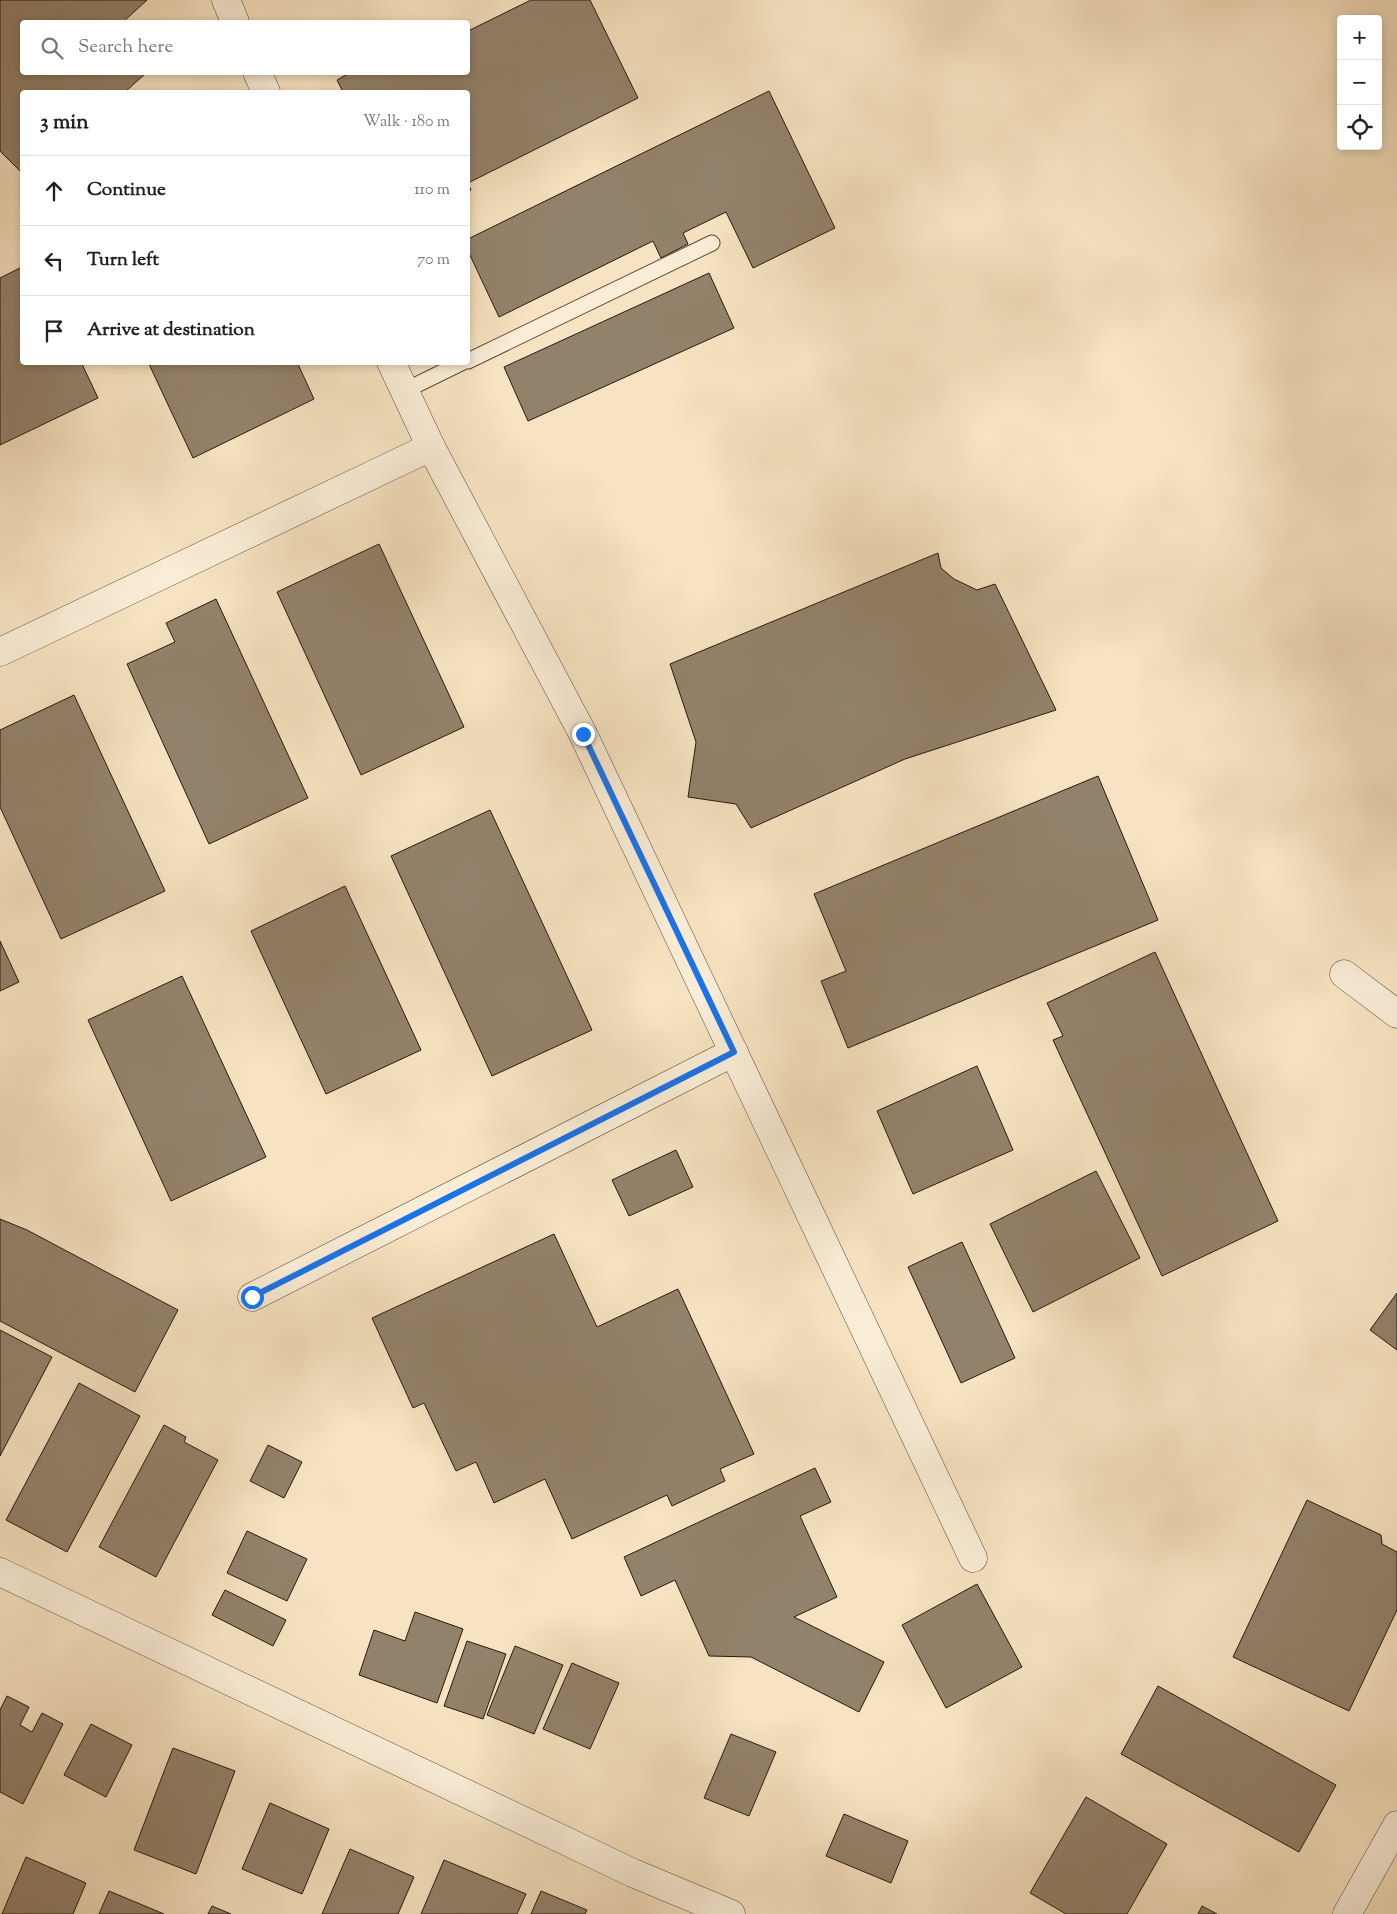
<!DOCTYPE html>
<html lang="en">
<head>
<meta charset="utf-8">
<style>
  :root { --surface:#fff; --page:#f2f2f2; --text:#202124; --muted:#757577; --line:#e0e0e0 }
  body { margin:0; font-family:"Sorts Mill Goudy",serif; background:var(--page); color:var(--text) }
  .controls { position:absolute; right:15px; top:15px; display:grid; overflow:hidden; border-radius:5px; box-shadow:0 2px 8px #0003 }
  .controls button { width:45px; height:45px; display:grid; place-items:center; padding:0; border:0; border-bottom:1px solid var(--line); background:var(--surface); color:var(--text); font:25px sans-serif }
  .stop { position:absolute; width:15px; height:15px; margin:-11px; border:4px solid #1a73e8; border-radius:50%; background:#fff }
  .stop.end { background:#1a73e8; border-color:#fff; box-shadow:0 1px 5px #0008 }
  .list { margin:0; padding:0; list-style:none }
  h2 { display:flex; justify-content:space-between; align-items:center; height:65px; margin:0; padding:0 20px; font-size:21px }
  h2 small { font-size:16px; font-weight:400; color:var(--muted) }
  .list li { display:grid; grid-template-columns:32px 1fr auto; gap:15px; align-items:center; box-sizing:border-box; height:70px; padding:0 20px; border-top:1px solid var(--line) }
  .list b { display:block; font-size:19px; white-space:nowrap }
  .list em { font-size:16px; font-style:normal; color:var(--muted) }
  .icon { flex:none; width:28px; height:28px; fill:none; stroke:currentColor; stroke-width:2; stroke-linecap:round; stroke-linejoin:round }
  .map { position:relative; flex:none; width:1397px; height:1914px; overflow:hidden }
  .search { position:absolute; background:var(--surface); box-shadow:0 2px 8px #0003; left:20px; top:20px; width:450px; height:55px; display:flex; align-items:center; gap:12px; box-sizing:border-box; padding:0 18px; border-radius:5px; color:var(--muted); font-size:19px }
  .panel { position:absolute; background:var(--surface); box-shadow:0 2px 8px #0003; left:20px; top:90px; width:450px; height:275px; border-radius:5px }
  .map>svg:first-child { display:block }
  .building { fill:#93826b; stroke:#27190d }
  .lines { fill:none; stroke-linecap:round; stroke-linejoin:round }
  .lane-casing { stroke:#5b4c3a; stroke-width:17 }
  .street-casing { stroke:#5b4c3a; stroke-width:29 }
  .lane { stroke:#faedd7; stroke-width:15 }
  .street { stroke:#faedd7; stroke-width:28 }
  .route { stroke:#1a73e8; stroke-width:6 }
</style>
</head>
<body>
<div class="map">
<svg width="1397" height="1914" viewBox="0 0 1397 1914">
  <rect width="100%" height="100%" fill="#f7e3c1"/>
  <filter id="stains"><feTurbulence type="fractalNoise" baseFrequency=".004" numOctaves="4"/><feColorMatrix values="0 0 0 0 .2 0 0 0 0 .09 0 0 0 0 .02 0 0 0 .5 -.17"/></filter>
  <radialGradient id="worn" r=".72"><stop offset=".6" stop-color="#630" stop-opacity="0"/><stop offset="1" stop-color="#630" stop-opacity=".3"/></radialGradient>
  <!-- building -->
  <g class="building">
    <path d="M0 0H147L123 22H22V72H147L125 92H22V173L0 151Z"/>
    <path d="M531 0H590L638 98 468 183 471 190 468 191V92H343L337 80 351 72H468V31Z"/>
    <path d="M769 91 835 228 753 268 726 212 683 233 688 244 661 258 653 241 499 317 468 251V239Z"/>
    <path d="M22 267V362H81L98 398 0 445V278Z"/>
    <path d="M709 273 734 328 528 421 504 367Z"/>
    <path d="M148 362H297L314 399 193 458Z"/>
    <path d="M379 544 464 727 361 775 277 592Z"/>
    <path d="M938 553 941 568 954 579 977 590 995 584 1056 710 905 759 751 828 736 804 688 797 696 742 670 664Z"/>
    <path d="M216 599 308 798 209 844 127 664 175 642 166 623Z"/>
    <path d="M74 695 165 891 61 939 0 807V730Z"/>
    <path d="M1098 776 1158 920 848 1048 821 981 846 971 814 894Z"/>
    <path d="M490 810 592 1030 492 1076 391 856Z"/>
    <path d="M345 886 421 1050 326 1094 251 931Z"/>
    <path d="M0 941 19 982 0 991Z"/>
    <path d="M1155 952 1278 1221 1162 1276 1053 1040 1063 1036 1047 1003Z"/>
    <path d="M182 976 266 1157 171 1201 88 1020Z"/>
    <path d="M977 1066 1013 1150 913 1194 877 1111Z"/>
    <path d="M676 1150 693 1187 629 1216 612 1180Z"/>
    <path d="M1096 1171 1140 1258 1033 1312 990 1224Z"/>
    <path d="M0 1219 27 1230 178 1310 135 1392 0 1321Z"/>
    <path d="M554 1234 597 1327 678 1289 754 1454 720 1469 725 1481 672 1506 667 1495 572 1539 545 1479 494 1503 476 1462 456 1471 424 1403 413 1408 372 1318Z"/>
    <path d="M962 1242 1015 1358 961 1383 908 1267Z"/>
    <path d="M1397 1293V1350L1370 1330Z"/>
    <path d="M0 1330 52 1357 0 1456Z"/>
    <path d="M79 1383 140 1416 67 1552 6 1520Z"/>
    <path d="M164 1425 186 1437 184 1442 218 1460 156 1577 99 1547Z"/>
    <path d="M268 1445 302 1462 284 1498 250 1481Z"/>
    <path d="M815 1468 831 1502 800 1516 837 1597 794 1617 884 1662 859 1712 751 1657 709 1656 675 1580 641 1596 624 1557Z"/>
    <path d="M1307 1500 1381 1535 1382 1544 1397 1552V1610L1349 1711 1233 1657Z"/>
    <path d="M247 1531 307 1559 287 1601 227 1573Z"/>
    <path d="M977 1584 1022 1667 946 1708 902 1625Z"/>
    <path d="M225 1590 286 1620 273 1646 212 1615Z"/>
    <path d="M415 1612 463 1629 437 1703 359 1675 374 1630 405 1641Z"/>
    <path d="M467 1641 506 1654 483 1719 444 1706Z"/>
    <path d="M515 1646 563 1665 534 1734 487 1715Z"/>
    <path d="M572 1663 619 1683 590 1749 543 1729Z"/>
    <path d="M1158 1686 1336 1785 1299 1852 1121 1754Z"/>
    <path d="M7 1696 29 1707 20 1725 32 1732 42 1713 63 1724 23 1804 0 1792V1710Z"/>
    <path d="M91 1724 132 1745 106 1797 64 1775Z"/>
    <path d="M731 1734 776 1752 749 1816 704 1798Z"/>
    <path d="M173 1748 235 1771 196 1874 134 1850Z"/>
    <path d="M1086 1797 1167 1844 1127 1914H1066L1030 1893Z"/>
    <path d="M270 1803 329 1829 302 1894 242 1869Z"/>
    <path d="M844 1814 908 1841 891 1883 826 1856Z"/>
    <path d="M350 1849 414 1877 398 1914H322Z"/>
    <path d="M26 1857 86 1883 73 1914H2Z"/>
    <path d="M444 1860 526 1894 517 1914H421Z"/>
    <path d="M109 1891 164 1914H99Z"/>
    <path d="M541 1891 587 1910 585 1914H531Z"/>
    <path d="M212 1906 231 1914H208Z"/>
    <path d="M1202 1906 1217 1914H1198Z"/>
  </g>
  <g class="lines">
    <defs>
      <g id="lane">
        <path d="M468 361 712 243"/>
        <path d="M404 391 463 362"/>
      </g>
      <g id="street">
        <path d="M226 0 235 22"/>
        <path d="M257 72 266 92"/>
        <path d="M391 362 431 447 583 734 973 1558"/>
        <path d="M0 652 431 447"/>
        <path d="M1344 974 1397 1014"/>
        <path d="M252 1297 734 1052"/>
        <path d="M0 1572 633 1873 731 1914"/>
        <path d="M1347 1914 1397 1825"/>
      </g>
    </defs>
    <!-- lane casing -->
    <use href="#lane" class="lane-casing"/>
    <!-- street casing -->
    <use href="#street" class="street-casing"/>
    <!-- lane -->
    <use href="#lane" class="lane"/>
    <!-- street -->
    <use href="#street" class="street"/>
  </g>
  <g class="lines">
    <!-- route -->
    <path class="route" d="M252 1297 734 1052 583 734"/>
  </g>
  <rect width="100%" height="100%" filter="url(#stains)"/>
  <rect width="100%" height="100%" fill="url(#worn)"/>
</svg>
<div class="controls">
<button>+</button>
<button>−</button>
<button><svg class="icon" aria-label="locate" viewBox="0 0 24 24"><circle cx="12" cy="12" r="6"/><path d="M12 2v4M12 18v4M2 12h4M18 12h4"/></svg></button>
</div>
<div class="stop" style="left:252px;top:1297px"></div>
<div class="stop end" style="left:583px;top:734px"></div>
<div class="search"><svg class="icon" aria-label="search" viewBox="0 0 24 24"><circle cx="10" cy="10" r="6"/><path d="M15 15l6 6"/></svg>Search here</div>
<section class="panel">
<h2>3 min<small>Walk · 180 m</small></h2>
<ul class="list">
<li><svg class="icon" aria-label="ahead" viewBox="0 0 24 24"><path d="M12 20V5M6 11l6-6 6 6"/></svg><div><b>Continue</b></div><em>110 m</em></li>
<li><svg class="icon" aria-label="left" viewBox="0 0 24 24"><path d="M17 20v-9H6M10 6l-5 5 5 5"/></svg><div><b>Turn left</b></div><em>70 m</em></li>
<li><svg class="icon" aria-label="arrive" viewBox="0 0 24 24"><path d="M6 21V4h12l-3 4 3 4H6"/></svg><div><b>Arrive at destination</b></div></li>
</ul>
</section>
</div>
</body>
</html>
